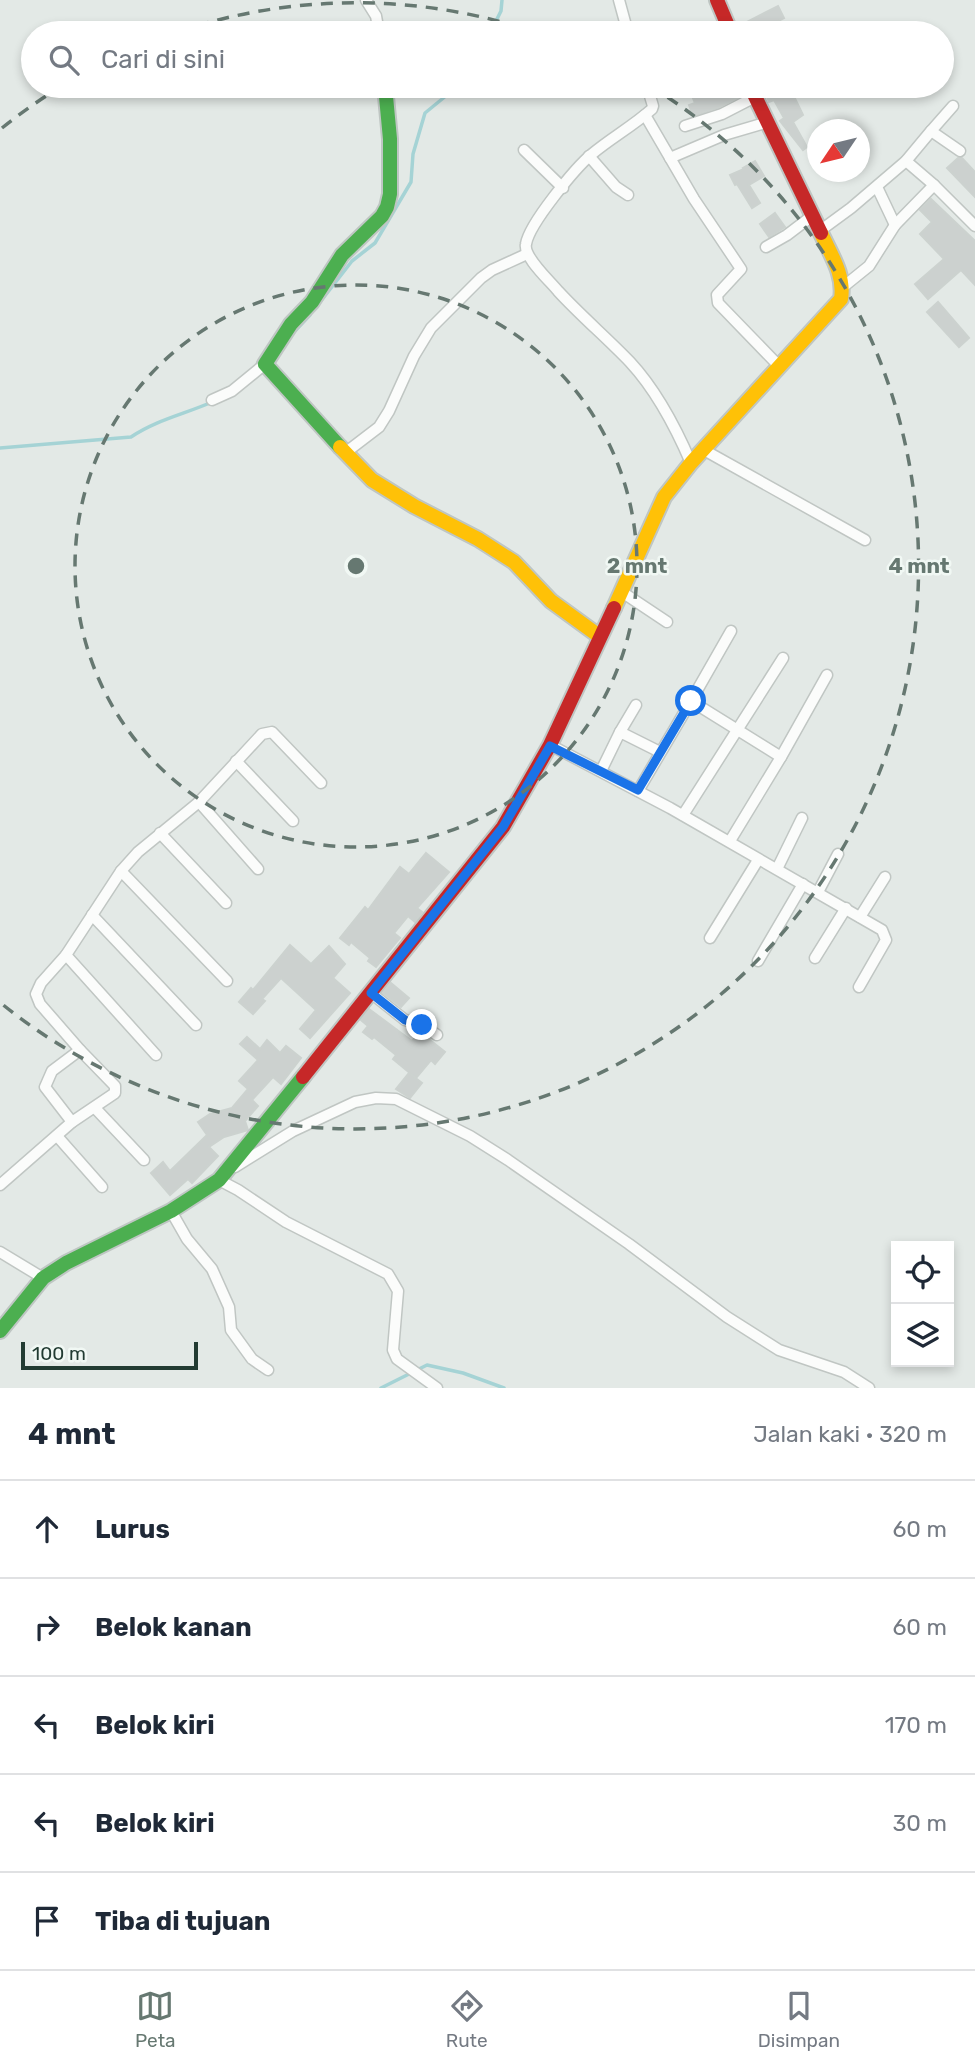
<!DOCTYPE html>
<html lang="id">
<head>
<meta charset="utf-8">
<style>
  :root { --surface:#fff; --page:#f6f6f7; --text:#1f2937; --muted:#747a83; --line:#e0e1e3; --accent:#667871 }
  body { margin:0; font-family:Rubik,sans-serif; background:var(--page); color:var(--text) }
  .controls { position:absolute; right:21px; bottom:21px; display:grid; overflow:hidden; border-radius:0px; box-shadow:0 4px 10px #0003 }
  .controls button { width:63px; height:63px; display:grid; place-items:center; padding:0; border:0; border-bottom:2px solid var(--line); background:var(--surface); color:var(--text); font:35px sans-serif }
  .compass { position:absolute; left:807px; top:119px; width:63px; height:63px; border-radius:50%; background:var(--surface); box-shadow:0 4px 10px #0003; rotate:235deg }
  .scale { position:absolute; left:21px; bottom:18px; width:177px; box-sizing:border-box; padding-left:7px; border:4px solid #223b32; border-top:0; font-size:19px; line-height:24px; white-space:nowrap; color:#223b32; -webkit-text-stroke:5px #f1f8f4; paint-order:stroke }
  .stop { position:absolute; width:21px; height:21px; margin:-16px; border:5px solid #1a73e8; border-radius:50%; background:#fff }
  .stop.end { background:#1a73e8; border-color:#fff; box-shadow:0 2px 7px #0008 }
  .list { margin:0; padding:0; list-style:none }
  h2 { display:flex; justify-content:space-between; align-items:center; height:91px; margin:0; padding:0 28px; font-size:30px }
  h2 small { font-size:23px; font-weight:400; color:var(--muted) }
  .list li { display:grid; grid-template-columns:46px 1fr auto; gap:21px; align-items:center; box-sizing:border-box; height:98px; padding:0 28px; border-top:2px solid var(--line) }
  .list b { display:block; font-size:26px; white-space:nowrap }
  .list em { font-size:23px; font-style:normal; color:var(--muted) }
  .icon { flex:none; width:38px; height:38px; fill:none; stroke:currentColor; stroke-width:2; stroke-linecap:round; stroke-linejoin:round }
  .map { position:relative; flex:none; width:975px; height:1388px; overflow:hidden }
  .search { position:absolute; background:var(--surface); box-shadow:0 4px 10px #0003; left:21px; right:21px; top:21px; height:77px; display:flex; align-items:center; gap:18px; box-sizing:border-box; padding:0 24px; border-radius:38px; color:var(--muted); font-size:26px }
  .sheet { height:581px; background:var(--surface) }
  nav { display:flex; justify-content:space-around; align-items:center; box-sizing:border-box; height:98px; border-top:2px solid var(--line); background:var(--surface); font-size:19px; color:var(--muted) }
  nav a { display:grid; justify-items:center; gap:4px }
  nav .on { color:var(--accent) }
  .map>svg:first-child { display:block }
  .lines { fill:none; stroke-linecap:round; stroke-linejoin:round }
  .stream { stroke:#a5d3d5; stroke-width:3.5 }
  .building { fill:#ccd1cf; stroke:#ccd2cf; stroke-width:2 }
  .street-casing { stroke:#c0c6c3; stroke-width:13 }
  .fast-casing { stroke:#bfc6c3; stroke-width:18 }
  .slow-casing { stroke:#bfc6c3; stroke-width:18 }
  .jam-casing { stroke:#bfc6c3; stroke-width:18 }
  .street { stroke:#fbfcfb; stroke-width:10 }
  .fast { stroke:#4caf50; stroke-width:14 }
  .slow { stroke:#ffc107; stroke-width:14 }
  .jam { stroke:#c62828; stroke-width:14 }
  .route { stroke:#1a73e8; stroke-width:9 }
  .ring { fill:none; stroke:#667871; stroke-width:3.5; stroke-dasharray:12 9 }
  .centre { fill:#667871; stroke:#f1f8f4; stroke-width:3.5 }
  .ring-label { font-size:21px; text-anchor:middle; font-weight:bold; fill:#667871; stroke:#f1f8f4; stroke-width:5; stroke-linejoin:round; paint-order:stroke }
</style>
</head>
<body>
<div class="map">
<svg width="975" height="1388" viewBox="0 0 975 1388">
  <rect width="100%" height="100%" fill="#e3e9e6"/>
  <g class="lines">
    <!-- stream -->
    <g class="stream">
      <path d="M493 33 491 31 501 11 502 0"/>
      <path d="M317 306 352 261 375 243 411 182 413 154 425 113 458 86"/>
      <path d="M294 332 310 315"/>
      <path d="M0 448 131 437C156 420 185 414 212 402"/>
      <path d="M381 1388 427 1365 463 1373 504 1388"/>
    </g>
  </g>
  <!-- building -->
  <g class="building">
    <path d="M778 6 784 18 767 27 770 33H750L745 23Z"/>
    <path d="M688 86H733L737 98 719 107 693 116 689 105 695 103Z"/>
    <path d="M767 86H789L803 115 793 122 807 147 803 150 780 121 784 118 774 100 769 102 765 92 768 91Z"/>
    <path d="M958 158H962L975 172V197L947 168Z"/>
    <path d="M755 161 764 176 749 185 760 203 752 208 737 184 735 185 730 175 744 169 743 168Z"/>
    <path d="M931 199 975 241V285L961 270 928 299 915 284 944 259 920 234 932 222 920 210Z"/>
    <path d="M775 213 785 227 769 237 760 224Z"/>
    <path d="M938 302 969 338 959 347 927 312Z"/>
    <path d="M426 853 449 872 417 908 422 912 415 922 408 916 394 933 400 938 376 967 368 961 370 958 351 942 349 945 340 938 365 907 368 910 400 867 409 874Z"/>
    <path d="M290 945 311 964 329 946 345 964 333 978 350 993 310 1038 300 1029 316 1010 281 978 262 999 265 1001 253 1014 239 1002 251 988 253 990Z"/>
    <path d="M391 983 409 998 401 1007 383 993Z"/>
    <path d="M369 1009 412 1041 420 1032 445 1052 435 1064 431 1060 416 1078 393 1059 396 1055 374 1037 372 1039 363 1032 368 1026 361 1020Z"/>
    <path d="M247 1037 260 1049 267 1040 280 1053 286 1046 301 1058 281 1084 273 1077 252 1100 258 1106 245 1121 248 1130 224 1137 209 1147 218 1156 192 1183 188 1179 170 1195 151 1173 163 1162 170 1171 207 1135 198 1122 210 1114 232 1108 248 1089 239 1081 258 1060 240 1044Z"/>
    <path d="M409 1073 422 1083 410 1098 396 1089Z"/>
  </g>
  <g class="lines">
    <defs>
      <g id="street">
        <path d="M366 0 376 16 379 33"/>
        <path d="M619 0 628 33"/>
        <path d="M647 86 653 106 652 109C633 126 611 138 592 154 576 167 529 224 526 244 523 257 550 281 558 291 581 316 607 338 630 362 656 390 676 428 691 463"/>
        <path d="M645 115 694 199 741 269 717 295 718 303 778 365"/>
        <path d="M685 126 722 114 755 97"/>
        <path d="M931 131 953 106"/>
        <path d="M524 150 563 188"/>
        <path d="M589 156 616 187 628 195"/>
        <path d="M670 158 724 135 768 122"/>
        <path d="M906 161 934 185 975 226"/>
        <path d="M877 187 895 225"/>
        <path d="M821 230 851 208 906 161 931 131 960 151"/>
        <path d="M766 247 787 235 812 216"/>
        <path d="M843 287 869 266 895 225 934 185"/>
        <path d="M212 400 232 391 265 364"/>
        <path d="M704 450 865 540"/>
        <path d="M345 453 379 427 389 411 414 356 431 328 481 278 492 270 527 254"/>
        <path d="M622 592 667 622"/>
        <path d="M691 701 731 631"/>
        <path d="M620 732 636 705"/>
        <path d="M550 745 670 808 882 930 886 940 859 987"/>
        <path d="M781 757 827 675"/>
        <path d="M236 761 293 821"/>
        <path d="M601 771 620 732 660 752"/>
        <path d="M638 791 691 701 781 757 730 841"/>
        <path d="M199 802 258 869"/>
        <path d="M683 815 783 658"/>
        <path d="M160 833 226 903"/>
        <path d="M777 869 802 818"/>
        <path d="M121 871 227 981"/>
        <path d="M818 892 838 854"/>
        <path d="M92 915 196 1025"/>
        <path d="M860 917 885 877"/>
        <path d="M710 938 758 860"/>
        <path d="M66 955 121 871 138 852 199 802 262 734 272 732 321 783"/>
        <path d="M815 958 846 908"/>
        <path d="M758 961 803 884"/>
        <path d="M371 993 405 1020 422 1025 437 1035"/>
        <path d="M95 1108 144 1160"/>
        <path d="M72 1122 45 1087 52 1071 80 1050 40 1004 36 994 41 983 66 955 156 1055"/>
        <path d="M57 1136 102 1187"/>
        <path d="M235 1167 293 1131 355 1102 376 1098 396 1099 470 1136 508 1160 629 1244 727 1317 779 1350 844 1372 869 1388"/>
        <path d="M219 1180 238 1190 286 1222 388 1274 398 1291 393 1350 397 1359 437 1388"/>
        <path d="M0 1185 72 1122 115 1093V1086L80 1050"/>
        <path d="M171 1211 187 1239 212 1269 229 1307 231 1330 252 1359 268 1370"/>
        <path d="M0 1252 43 1278"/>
      </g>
      <g id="fast">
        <path d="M340 447 265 364 291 324 312 302 342 255 382 216 387 207 390 194V139L385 86"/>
        <path d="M0 1331 43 1278 66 1263 171 1211 219 1180 303 1077"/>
      </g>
      <g id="slow">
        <path d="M340 447 372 480 414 506 478 539 514 562 551 601 599 636"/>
        <path d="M614 608 664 497 691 463 841 299C845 275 831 255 821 233"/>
      </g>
      <g id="jam">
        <path d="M717 0 731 33"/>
        <path d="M750 86 821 233"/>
        <path d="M303 1077 503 827 550 745 614 608"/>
      </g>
    </defs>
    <!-- street casing -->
    <use href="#street" class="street-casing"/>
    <!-- fast casing -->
    <use href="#fast" class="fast-casing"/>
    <!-- slow casing -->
    <use href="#slow" class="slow-casing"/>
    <!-- jam casing -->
    <use href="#jam" class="jam-casing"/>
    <!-- street -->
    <use href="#street" class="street"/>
    <!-- fast -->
    <use href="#fast" class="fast"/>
    <!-- slow -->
    <use href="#slow" class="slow"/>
    <!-- jam -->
    <use href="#jam" class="jam"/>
  </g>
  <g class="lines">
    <!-- route -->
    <path class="route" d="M422 1025 405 1020 371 993 503 827 550 746 638 790 691 701"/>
  </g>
  <!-- distance rings -->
  <g class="ring">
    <circle cx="356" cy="566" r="281"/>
    <path d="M2 128A563 563 0 0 1 62 86M177 32A563 563 0 0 1 535 32M650 86A563 563 0 1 1 2 1004"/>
  </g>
  <circle cx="356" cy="566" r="10" class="centre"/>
  <g class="ring-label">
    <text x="637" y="573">2 mnt</text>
    <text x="919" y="573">4 mnt</text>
  </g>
</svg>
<div class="controls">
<button><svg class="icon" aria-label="locate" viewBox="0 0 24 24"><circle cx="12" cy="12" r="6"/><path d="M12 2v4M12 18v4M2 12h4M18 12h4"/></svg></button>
<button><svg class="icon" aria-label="layers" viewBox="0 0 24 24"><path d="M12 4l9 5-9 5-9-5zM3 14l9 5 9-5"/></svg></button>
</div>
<svg class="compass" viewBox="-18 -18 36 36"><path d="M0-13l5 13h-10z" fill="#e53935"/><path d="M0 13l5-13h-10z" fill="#747a83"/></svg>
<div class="scale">100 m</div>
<div class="stop" style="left:691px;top:701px"></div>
<div class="stop end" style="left:422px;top:1025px"></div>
<div class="search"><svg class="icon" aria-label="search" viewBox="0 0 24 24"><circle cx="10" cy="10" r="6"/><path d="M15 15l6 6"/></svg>Cari di sini</div>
</div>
<section class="sheet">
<h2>4 mnt<small>Jalan kaki · 320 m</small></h2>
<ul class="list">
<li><svg class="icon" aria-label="ahead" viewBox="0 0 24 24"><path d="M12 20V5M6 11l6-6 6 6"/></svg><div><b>Lurus</b></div><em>60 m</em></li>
<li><svg class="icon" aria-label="right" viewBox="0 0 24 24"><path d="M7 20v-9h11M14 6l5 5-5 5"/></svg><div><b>Belok kanan</b></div><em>60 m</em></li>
<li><svg class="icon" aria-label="left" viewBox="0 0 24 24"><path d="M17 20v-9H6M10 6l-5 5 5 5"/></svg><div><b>Belok kiri</b></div><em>170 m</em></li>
<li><svg class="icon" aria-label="left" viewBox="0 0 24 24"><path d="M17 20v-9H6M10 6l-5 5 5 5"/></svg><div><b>Belok kiri</b></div><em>30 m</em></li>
<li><svg class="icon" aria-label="arrive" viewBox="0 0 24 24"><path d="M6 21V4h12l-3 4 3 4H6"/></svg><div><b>Tiba di tujuan</b></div></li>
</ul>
</section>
<nav>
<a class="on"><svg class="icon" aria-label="map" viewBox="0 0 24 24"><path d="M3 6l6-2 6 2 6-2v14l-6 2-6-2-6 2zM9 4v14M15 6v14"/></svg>Peta</a>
<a><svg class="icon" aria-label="directions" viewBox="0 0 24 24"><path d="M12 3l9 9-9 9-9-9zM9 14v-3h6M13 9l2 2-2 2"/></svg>Rute</a>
<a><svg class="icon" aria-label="saved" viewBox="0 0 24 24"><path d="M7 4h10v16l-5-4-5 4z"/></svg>Disimpan</a>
</nav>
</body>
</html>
